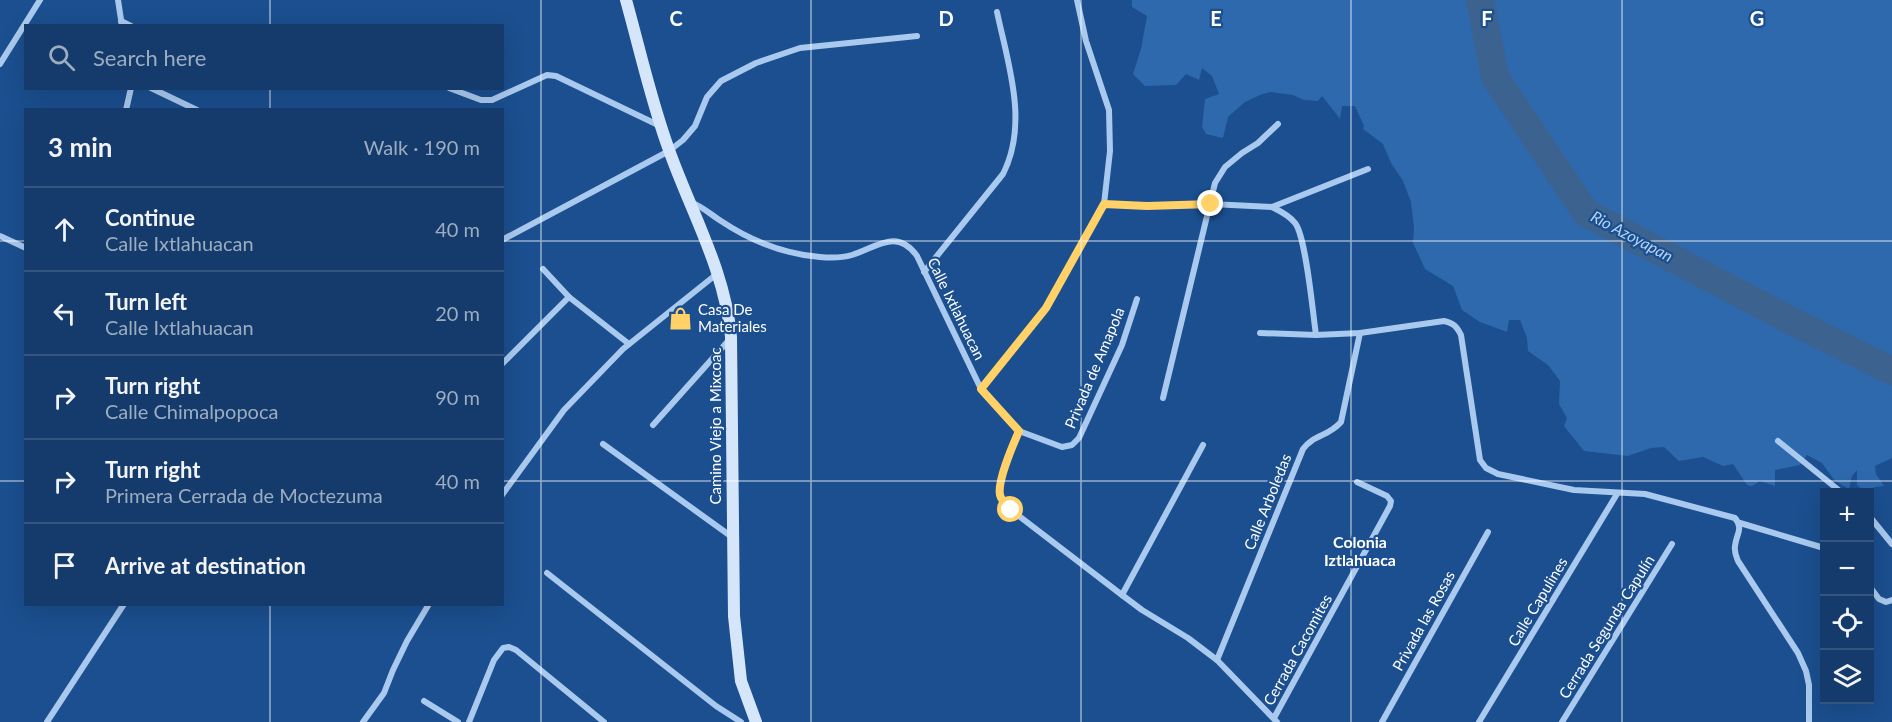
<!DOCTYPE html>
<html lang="en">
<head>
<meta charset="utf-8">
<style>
  :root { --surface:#143b6b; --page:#214673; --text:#f1f3f6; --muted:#9dadc1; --line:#33557e }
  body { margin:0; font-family:Lato,sans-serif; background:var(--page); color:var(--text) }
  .controls { position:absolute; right:18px; bottom:18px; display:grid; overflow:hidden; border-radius:0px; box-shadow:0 6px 24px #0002 }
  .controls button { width:54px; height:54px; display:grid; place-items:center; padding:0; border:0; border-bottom:2px solid var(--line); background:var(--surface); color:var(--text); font:30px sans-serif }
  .stop { position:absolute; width:18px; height:18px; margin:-14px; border:4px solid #ffd166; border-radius:50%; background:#fff }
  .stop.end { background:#ffd166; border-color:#fff; box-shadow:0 2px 6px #0008 }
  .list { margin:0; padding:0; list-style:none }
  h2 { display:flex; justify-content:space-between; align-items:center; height:78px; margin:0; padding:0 24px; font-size:26px }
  h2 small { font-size:20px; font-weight:400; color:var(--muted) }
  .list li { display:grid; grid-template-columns:39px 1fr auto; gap:18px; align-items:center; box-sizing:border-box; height:84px; padding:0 24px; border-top:2px solid var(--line) }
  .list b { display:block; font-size:22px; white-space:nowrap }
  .list p { margin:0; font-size:20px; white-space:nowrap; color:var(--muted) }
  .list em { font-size:20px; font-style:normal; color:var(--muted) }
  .icon { flex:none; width:33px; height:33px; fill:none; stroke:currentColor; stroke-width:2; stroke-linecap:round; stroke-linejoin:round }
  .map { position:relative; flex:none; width:1892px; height:722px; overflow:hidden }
  .search { position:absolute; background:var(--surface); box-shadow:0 6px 24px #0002; left:24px; top:24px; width:480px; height:66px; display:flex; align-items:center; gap:15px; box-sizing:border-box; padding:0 21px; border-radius:0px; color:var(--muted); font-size:22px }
  .panel { position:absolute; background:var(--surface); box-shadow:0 6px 24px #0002; left:24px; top:108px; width:480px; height:498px; border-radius:0px }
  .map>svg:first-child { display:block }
  .green { fill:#2e69ad }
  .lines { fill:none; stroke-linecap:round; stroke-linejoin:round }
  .river { stroke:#3c6290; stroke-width:28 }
  .street { stroke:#a9c9ee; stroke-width:6 }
  .secondary { stroke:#d6e6fa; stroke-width:12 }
  .route { stroke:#ffd166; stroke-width:8 }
  .grid { fill:none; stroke:#fff; stroke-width:1.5; stroke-opacity:0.55 }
  .labels { text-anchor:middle; stroke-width:4.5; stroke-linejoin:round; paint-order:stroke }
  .street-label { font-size:15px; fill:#fff; stroke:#1b4f8f }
  .poi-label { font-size:15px; fill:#fff; stroke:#1b4f8f; text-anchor:start }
  .water-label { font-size:16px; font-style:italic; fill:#b5d3f5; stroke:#1b4f8f }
  .neighbourhood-label { font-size:16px; font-weight:bold; fill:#fff; stroke:#1b4f8f }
  .grid-label { font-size:20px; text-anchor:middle; font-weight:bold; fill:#fff; stroke:#1b4f8f; stroke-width:4.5; stroke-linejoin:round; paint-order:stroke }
</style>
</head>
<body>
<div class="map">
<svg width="1892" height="722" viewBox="0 0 1892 722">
  <rect width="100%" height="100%" fill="#1b4f8f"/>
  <!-- green -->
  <path class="green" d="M1132 0H1892V458L1875 466 1876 474 1884 486 1875 487 1865 492 1857 485V470L1852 476 1849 489 1835 481 1822 463 1807 455 1800 465 1775 470V486L1760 481 1752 486 1747 485 1733 464 1723 466 1703 457 1679 461 1664 447 1651 448 1628 456 1584 451 1564 426 1567 418 1559 404 1560 381 1548 365 1528 351 1527 338 1520 320H1509L1507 332 1480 322 1462 310 1453 286 1425 269 1413 243 1414 228 1411 202 1403 181 1391 163 1383 144 1363 129 1364 126 1355 106H1342L1340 119 1322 96 1318 101 1304 100 1293 95 1270 92 1260 95 1245 102 1228 117 1223 138 1206 134 1202 127 1205 99 1219 94 1212 76 1202 68 1199 80 1186 74 1176 85 1145 86 1133 74 1141 49 1147 16 1132 7Z"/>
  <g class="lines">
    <!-- river -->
    <path class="river" d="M1480 0 1495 77 1586 213 1790 320 1892 371"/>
    <!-- street -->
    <g class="street">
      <path d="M118 0 122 26"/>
      <path d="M121 21 131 26"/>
      <path d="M0 64 40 0"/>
      <path d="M151 88 197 110"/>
      <path d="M449 88 481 100H492L547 75 556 76 656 124 660 128"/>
      <path d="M126 110 131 88"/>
      <path d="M690 202C702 206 710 214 721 221 751 241 783 254 820 257 830 258 842 258 852 255 877 247 897 228 917 256L981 389 998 408 1019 431 1062 447 1072 445 1079 438 1122 345 1137 299"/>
      <path d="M1104 204 1147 206 1211 204 1272 207 1368 169"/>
      <path d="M1272 207C1280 211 1289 215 1295 223 1306 236 1313 315 1316 335"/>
      <path d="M0 236 26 248"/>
      <path d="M502 240 669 151 683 140 695 126 707 97 721 81 756 63 800 48 917 36"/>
      <path d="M543 269 569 297"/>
      <path d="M924 272 1003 174C1029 123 1008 64 997 12"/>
      <path d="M1260 333 1316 335 1360 333 1444 321C1454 323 1457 327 1461 335L1480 460 1486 468 1498 474 1574 490 1645 494 1735 518C1744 529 1736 534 1735 546 1734 552 1736 556 1738 561L1798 653 1806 671 1809 685V722"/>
      <path d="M502 364 569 297 629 344"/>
      <path d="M981 389 1046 308 1104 204 1110 151 1109 110 1086 41 1077 0"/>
      <path d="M1163 398 1215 183 1225 167 1242 153 1258 143 1278 124"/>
      <path d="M653 425 729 340"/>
      <path d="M1019 431C1013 445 997 480 1000 495 1001 500 1007 505 1011 510L1122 595 1142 610 1188 638 1217 660 1277 722"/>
      <path d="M1778 441 1841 492"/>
      <path d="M603 444 732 537"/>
      <path d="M502 495 564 410 623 349 718 273"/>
      <path d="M1870 517 1892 544"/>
      <path d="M1740 523 1824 548"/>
      <path d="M547 573 716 706 741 722"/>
      <path d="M1870 587 1879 599 1886 602 1892 600"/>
      <path d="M1122 595 1203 445"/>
      <path d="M1217 660 1303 449C1314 434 1328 437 1341 422L1360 333"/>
      <path d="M424 701 458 722"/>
      <path d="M1274 718 1390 506 1391 501 1387 496 1357 482"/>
      <path d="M47 722 124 604"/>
      <path d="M363 722 384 693 393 670 407 641 429 604"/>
      <path d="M469 722 494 660 503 648 509 647 516 650 604 722"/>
      <path d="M1382 722 1488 532"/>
      <path d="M1479 722 1617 494"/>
      <path d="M1562 722 1672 544"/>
    </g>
    <!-- secondary -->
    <path class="secondary" d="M626 0C640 50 651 101 669 150 691 212 725 270 731 337L734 616 741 681 756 722"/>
  </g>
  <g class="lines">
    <!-- route -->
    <path class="route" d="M1011 510C1007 506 1001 500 1000 495 997 481 1013 445 1019 431L981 389 1046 308 1104 204 1147 206 1211 204"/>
  </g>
  <!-- grid -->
  <path class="grid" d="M270 0V26M541 0V722M811 0V722M1081 0V722M1351 0V722M1622 0V722M270 88V110M0 241H26M502 241H1892M0 481H26M502 481H1892M270 604V722"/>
  <!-- icons -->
  <defs>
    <symbol id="shop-bare" viewBox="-9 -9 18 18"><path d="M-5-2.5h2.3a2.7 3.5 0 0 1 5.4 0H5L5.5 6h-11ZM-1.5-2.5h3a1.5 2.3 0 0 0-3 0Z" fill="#ffd166" stroke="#1b4f8f" stroke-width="2.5" paint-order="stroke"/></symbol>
  </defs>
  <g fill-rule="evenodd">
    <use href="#shop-bare" x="664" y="302" width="33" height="33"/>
  </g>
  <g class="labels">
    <!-- street labels -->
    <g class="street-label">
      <text transform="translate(956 309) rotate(64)" y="5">Calle Ixtlahuacan</text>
      <text transform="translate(1095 368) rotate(-67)" y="5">Privada de Amapola</text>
      <text transform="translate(716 426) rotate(-90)" y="5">Camino Viejo a Mixcoac</text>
      <text transform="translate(1268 502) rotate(-68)" y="5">Calle Arboledas</text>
      <text transform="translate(1538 602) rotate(-59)" y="5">Calle Capulines</text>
      <text transform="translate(1424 621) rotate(-61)" y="5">Privada las Rosas</text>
      <text transform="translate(1607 627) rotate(-58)" y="5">Cerrada Segunda Capulín</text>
      <text transform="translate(1298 650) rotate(-61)" y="5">Cerrada Cacomites</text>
    </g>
    <!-- poi labels -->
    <g class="poi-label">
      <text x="698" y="315">Casa De<tspan x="698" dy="17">Materiales</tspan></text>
    </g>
    <!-- water labels -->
    <g class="water-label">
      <text transform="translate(1632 236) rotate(28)" y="6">Rio Azoyapan</text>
    </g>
    <!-- neighbourhood labels -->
    <g class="neighbourhood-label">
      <text x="1360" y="548">Colonia<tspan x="1360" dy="18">Iztlahuaca</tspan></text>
    </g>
  </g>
  <g class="grid-label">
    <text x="676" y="26">C</text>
    <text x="946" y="26">D</text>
    <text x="1216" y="26">E</text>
    <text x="1487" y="26">F</text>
    <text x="1757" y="26">G</text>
  </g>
</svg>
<div class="controls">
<button>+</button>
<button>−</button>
<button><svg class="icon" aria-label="locate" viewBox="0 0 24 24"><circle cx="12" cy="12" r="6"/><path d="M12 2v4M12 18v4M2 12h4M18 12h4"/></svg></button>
<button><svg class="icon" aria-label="layers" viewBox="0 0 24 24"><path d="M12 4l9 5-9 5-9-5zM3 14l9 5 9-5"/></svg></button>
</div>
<div class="stop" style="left:1011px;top:510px"></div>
<div class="stop end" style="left:1211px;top:204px"></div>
<div class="search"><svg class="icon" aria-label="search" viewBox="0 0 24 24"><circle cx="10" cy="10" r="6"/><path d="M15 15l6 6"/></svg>Search here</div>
<section class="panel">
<h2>3 min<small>Walk · 190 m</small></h2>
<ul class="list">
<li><svg class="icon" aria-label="ahead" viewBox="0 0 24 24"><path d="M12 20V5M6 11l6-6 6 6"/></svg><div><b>Continue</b><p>Calle Ixtlahuacan</p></div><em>40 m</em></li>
<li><svg class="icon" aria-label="left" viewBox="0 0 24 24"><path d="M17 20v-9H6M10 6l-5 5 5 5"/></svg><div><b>Turn left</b><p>Calle Ixtlahuacan</p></div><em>20 m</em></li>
<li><svg class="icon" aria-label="right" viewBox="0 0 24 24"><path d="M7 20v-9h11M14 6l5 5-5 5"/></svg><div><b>Turn right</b><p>Calle Chimalpopoca</p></div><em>90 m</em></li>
<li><svg class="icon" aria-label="right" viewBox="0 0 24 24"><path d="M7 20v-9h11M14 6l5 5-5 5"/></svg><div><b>Turn right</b><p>Primera Cerrada de Moctezuma</p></div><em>40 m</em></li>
<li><svg class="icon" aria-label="arrive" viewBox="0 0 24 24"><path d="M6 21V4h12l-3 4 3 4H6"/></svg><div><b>Arrive at destination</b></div></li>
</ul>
</section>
</div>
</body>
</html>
